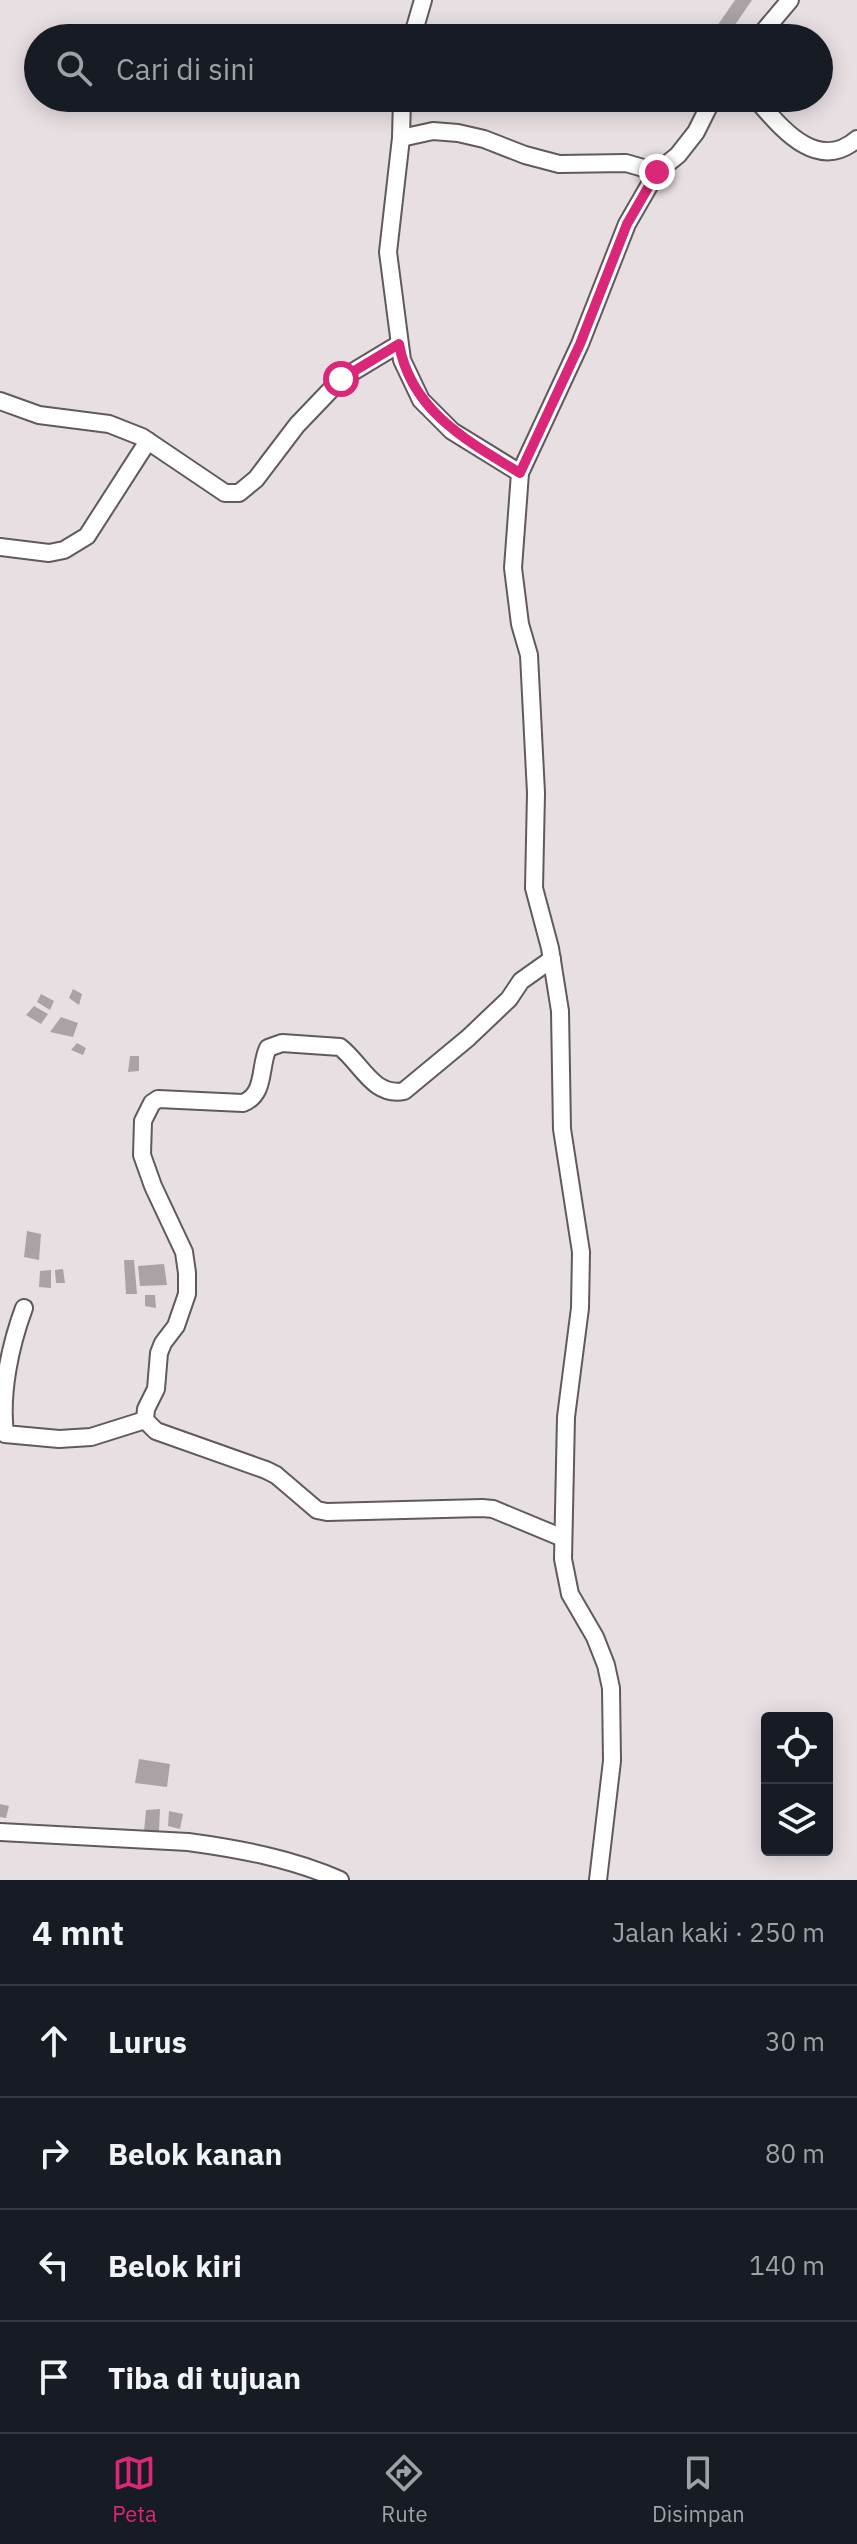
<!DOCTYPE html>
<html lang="id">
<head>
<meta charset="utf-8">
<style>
  :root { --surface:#171b24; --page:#20242c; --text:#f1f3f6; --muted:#9ea1a6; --line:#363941; --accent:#db2777 }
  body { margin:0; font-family:"IBM Plex Sans",sans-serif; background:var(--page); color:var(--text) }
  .controls { position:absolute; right:24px; bottom:24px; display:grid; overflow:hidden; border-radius:8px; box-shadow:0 4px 20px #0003 }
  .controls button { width:72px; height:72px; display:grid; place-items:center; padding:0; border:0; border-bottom:2px solid var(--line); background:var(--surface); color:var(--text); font:40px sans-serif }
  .stop { position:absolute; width:24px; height:24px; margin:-18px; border:6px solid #db2777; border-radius:50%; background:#fff }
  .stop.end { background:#db2777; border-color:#fff; box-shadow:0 2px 8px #0008 }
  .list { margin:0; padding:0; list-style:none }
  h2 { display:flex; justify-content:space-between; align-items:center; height:104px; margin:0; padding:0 32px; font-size:34px }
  h2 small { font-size:26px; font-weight:400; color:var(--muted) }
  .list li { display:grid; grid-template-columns:52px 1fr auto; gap:24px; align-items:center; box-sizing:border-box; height:112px; padding:0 32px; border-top:2px solid var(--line) }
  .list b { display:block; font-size:30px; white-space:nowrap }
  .list em { font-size:26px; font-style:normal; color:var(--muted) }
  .icon { flex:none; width:44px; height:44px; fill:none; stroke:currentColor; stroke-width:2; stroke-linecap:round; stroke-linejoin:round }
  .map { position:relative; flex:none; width:857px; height:1880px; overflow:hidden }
  .search { position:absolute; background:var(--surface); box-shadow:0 4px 20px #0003; left:24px; right:24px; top:24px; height:88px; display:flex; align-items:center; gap:20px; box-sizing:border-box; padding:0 28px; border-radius:44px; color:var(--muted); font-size:30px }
  .sheet { height:552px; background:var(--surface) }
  nav { display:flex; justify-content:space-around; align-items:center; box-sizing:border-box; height:112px; border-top:2px solid var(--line); background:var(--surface); font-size:22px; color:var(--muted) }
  nav a { display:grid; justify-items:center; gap:4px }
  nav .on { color:var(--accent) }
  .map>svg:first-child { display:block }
  .building { fill:#aba2a6 }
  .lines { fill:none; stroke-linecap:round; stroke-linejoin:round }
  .minor-casing { stroke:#61595d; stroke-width:20 }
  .minor { stroke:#fff; stroke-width:16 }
  .route { stroke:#db2777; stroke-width:10 }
</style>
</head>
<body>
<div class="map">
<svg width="857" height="1880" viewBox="0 0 857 1880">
  <rect width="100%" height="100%" fill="#e8dfe3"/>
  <!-- building -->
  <g class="building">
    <path d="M735 0H752L726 38H723L715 29Z"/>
    <path d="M73 989 82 994 79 1005 69 998Z"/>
    <path d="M41 994 54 1001 50 1010 37 1002Z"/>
    <path d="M34 1006 48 1014 41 1024 26 1015Z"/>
    <path d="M61 1017 78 1023 73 1037 50 1032Z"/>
    <path d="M77 1043 86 1048 83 1055 71 1050Z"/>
    <path d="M130 1056H139V1071L128 1072Z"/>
    <path d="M27 1231 41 1234 39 1260 24 1257Z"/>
    <path d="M124 1260H134L137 1294H126Z"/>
    <path d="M164 1264 167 1285 140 1286 138 1266Z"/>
    <path d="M63 1269 65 1283H56L55 1270Z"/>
    <path d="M51 1270V1288L39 1287 40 1271Z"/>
    <path d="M145 1295H155L156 1308 145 1306Z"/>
    <path d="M139 1759 170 1764 167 1787 135 1783Z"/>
    <path d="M0 1804 9 1806 6 1818 0 1817Z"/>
    <path d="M160 1809 159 1831 144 1832 146 1810Z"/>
    <path d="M169 1811 183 1814 180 1829 168 1826Z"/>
  </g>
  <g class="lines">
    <defs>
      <g id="minor">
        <path d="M412 38 423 0"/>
        <path d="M758 38 790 0"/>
        <path d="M402 98 401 138 388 252 402 360 421 400 452 431 520 473"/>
        <path d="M755 98C780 126 816 174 857 139"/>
        <path d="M401 138 433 131 458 133 484 139 525 155 559 164 626 163 657 172"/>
        <path d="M0 401 39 415 109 424 142 437 225 493H239L256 479 297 425 341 379 399 344"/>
        <path d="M0 547 49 553 64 550 87 536 148 441"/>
        <path d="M552 959 521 981 509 999 468 1038 404 1091C373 1097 362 1064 340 1047L282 1043 268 1048C259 1067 266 1094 243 1103L158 1099 152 1103 143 1121 142 1155 153 1186 184 1252 187 1273V1294L176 1326 163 1343 159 1353 156 1389 146 1409 145 1420 156 1431 266 1470 276 1475 317 1510 327 1512 482 1508 493 1509 563 1538"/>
        <path d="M24 1308C10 1346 0 1393 5 1434L59 1439 91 1437 145 1420"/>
        <path d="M0 1832 188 1842C240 1849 293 1859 340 1880"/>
        <path d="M598 1880 612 1761 611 1688 606 1665 595 1637 570 1594 563 1559 566 1417 580 1308 581 1252 562 1129 560 1011 550 948 534 888 536 793 529 655 520 624 513 568 520 473 580 344 627 224 657 172 678 155 696 132 713 98"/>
      </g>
    </defs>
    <!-- minor casing -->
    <use href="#minor" class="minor-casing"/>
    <!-- minor -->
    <use href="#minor" class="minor"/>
  </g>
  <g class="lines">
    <!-- route -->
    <path class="route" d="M341 379 399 344C411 411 467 441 520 473L580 344 627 224 657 172"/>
  </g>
</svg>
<div class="controls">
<button><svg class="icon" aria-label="locate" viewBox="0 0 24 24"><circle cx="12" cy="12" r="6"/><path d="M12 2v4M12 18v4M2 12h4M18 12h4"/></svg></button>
<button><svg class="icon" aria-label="layers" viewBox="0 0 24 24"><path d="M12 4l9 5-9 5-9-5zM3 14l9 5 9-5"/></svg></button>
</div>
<div class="stop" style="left:341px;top:379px"></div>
<div class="stop end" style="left:657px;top:172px"></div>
<div class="search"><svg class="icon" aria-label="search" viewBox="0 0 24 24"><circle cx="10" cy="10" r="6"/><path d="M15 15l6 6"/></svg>Cari di sini</div>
</div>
<section class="sheet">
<h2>4 mnt<small>Jalan kaki · 250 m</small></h2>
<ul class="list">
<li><svg class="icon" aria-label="ahead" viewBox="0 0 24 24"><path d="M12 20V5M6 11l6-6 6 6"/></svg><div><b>Lurus</b></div><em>30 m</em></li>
<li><svg class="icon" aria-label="right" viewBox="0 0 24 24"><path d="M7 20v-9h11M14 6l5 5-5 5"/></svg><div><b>Belok kanan</b></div><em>80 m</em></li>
<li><svg class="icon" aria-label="left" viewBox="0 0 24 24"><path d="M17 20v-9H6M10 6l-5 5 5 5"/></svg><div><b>Belok kiri</b></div><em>140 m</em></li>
<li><svg class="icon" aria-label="arrive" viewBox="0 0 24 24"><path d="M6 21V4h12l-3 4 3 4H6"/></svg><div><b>Tiba di tujuan</b></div></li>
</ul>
</section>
<nav>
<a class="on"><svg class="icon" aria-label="map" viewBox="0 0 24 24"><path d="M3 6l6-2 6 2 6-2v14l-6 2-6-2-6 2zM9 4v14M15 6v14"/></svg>Peta</a>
<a><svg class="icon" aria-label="directions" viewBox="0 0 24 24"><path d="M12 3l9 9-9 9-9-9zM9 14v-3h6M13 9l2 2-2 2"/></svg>Rute</a>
<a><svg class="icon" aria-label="saved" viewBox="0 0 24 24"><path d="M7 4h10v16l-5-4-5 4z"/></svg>Disimpan</a>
</nav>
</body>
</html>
